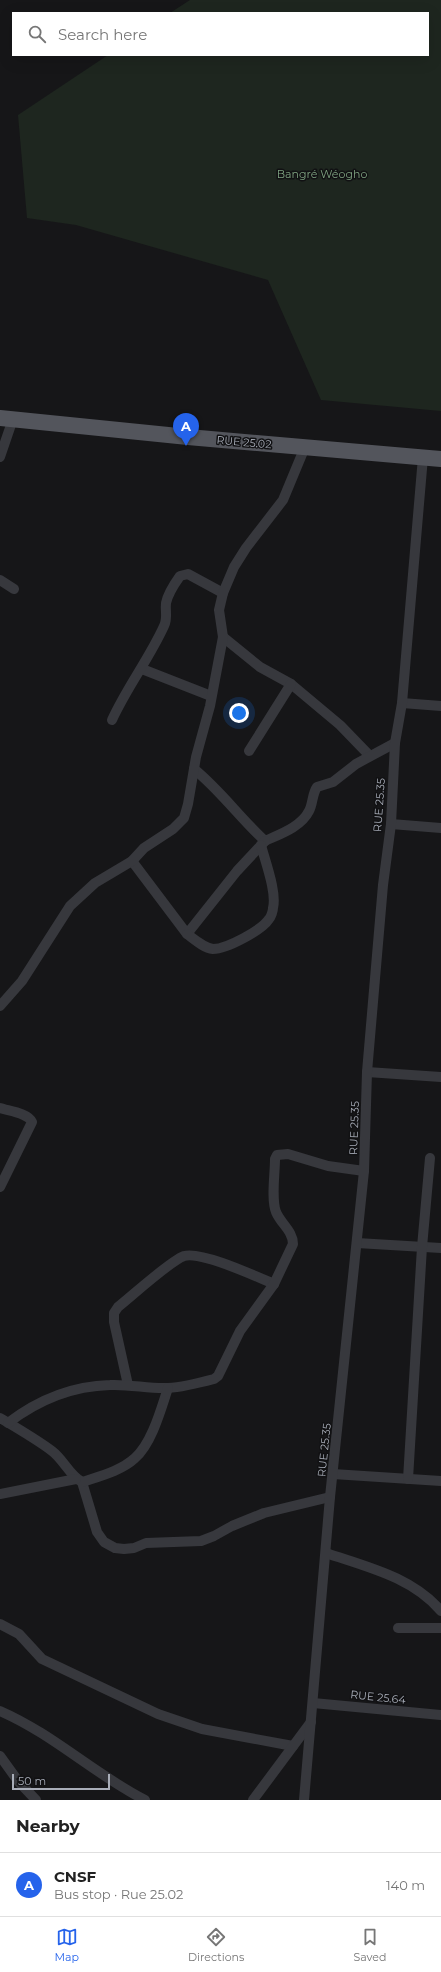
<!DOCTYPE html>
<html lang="en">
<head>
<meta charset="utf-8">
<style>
  :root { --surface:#fff; --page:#f6f6f6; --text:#222; --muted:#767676; --line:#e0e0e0; --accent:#2563eb }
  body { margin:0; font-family:Montserrat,sans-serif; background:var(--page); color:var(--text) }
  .scale { position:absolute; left:12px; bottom:10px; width:98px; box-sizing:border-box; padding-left:4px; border:2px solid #a8adb8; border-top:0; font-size:11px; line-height:14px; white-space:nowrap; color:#a8adb8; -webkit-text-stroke:3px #111113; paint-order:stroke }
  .you { position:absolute; left:239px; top:713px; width:14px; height:14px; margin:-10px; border:3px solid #fff; border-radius:50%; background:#1a73e8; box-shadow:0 0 0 6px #1a73e833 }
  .badge { display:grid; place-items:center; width:26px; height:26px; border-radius:50%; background:var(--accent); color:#fff; font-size:13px; font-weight:700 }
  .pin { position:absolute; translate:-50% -33px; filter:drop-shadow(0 1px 2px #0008) }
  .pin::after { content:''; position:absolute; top:21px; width:14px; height:12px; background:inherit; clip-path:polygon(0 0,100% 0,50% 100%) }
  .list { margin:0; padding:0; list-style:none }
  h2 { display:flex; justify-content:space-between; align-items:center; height:52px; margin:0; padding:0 16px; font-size:17px }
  h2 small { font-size:13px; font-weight:400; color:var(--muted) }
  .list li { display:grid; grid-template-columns:26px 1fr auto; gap:12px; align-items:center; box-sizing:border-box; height:64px; padding:0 16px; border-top:1px solid var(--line) }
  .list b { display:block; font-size:15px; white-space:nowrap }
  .list p { margin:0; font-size:13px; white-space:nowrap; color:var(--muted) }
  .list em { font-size:13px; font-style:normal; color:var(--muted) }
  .icon { flex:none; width:22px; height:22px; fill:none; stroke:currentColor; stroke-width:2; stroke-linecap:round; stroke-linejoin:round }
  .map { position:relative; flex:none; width:441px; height:1800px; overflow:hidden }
  .search { position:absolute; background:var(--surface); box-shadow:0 4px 16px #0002; left:12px; right:12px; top:12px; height:44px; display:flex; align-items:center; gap:10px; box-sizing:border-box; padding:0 14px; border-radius:0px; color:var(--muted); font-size:15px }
  .sheet { height:116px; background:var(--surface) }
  nav { display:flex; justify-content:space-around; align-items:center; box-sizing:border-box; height:56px; border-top:1px solid var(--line); background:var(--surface); font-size:11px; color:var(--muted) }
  nav a { display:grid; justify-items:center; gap:2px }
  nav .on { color:var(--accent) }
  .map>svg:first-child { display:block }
  .green { fill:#1e261f }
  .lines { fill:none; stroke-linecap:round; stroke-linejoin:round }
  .minor { stroke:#37383d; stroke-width:10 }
  .primary { stroke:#53555c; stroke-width:16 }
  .labels { text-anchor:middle; stroke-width:3; stroke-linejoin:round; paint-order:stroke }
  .park-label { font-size:11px; fill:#7fa381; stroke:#111113 }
  .street-label { font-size:11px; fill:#a8adb8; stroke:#111113 }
</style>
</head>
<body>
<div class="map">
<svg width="441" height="1800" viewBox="0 0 441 1800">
  <rect width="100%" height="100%" fill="#161618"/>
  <!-- green -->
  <path class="green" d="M190 0H441V411L321 400 268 280 76 225 27 218 18 115 108 55H428V13H170Z"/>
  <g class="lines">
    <!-- minor -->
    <g class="minor">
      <path d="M0 457 13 419"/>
      <path d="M0 580 14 589"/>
      <path d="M223 637 260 667 291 684 340 725 370 756"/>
      <path d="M142 669 211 696"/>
      <path d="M402 703 441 706"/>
      <path d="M112 720C127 687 149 659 164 626 168 618 165 611 166 603 168 593 175 583 180 576L188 574 223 593"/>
      <path d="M249 751 291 684"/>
      <path d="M194 769C220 790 240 818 265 841 280 834 301 827 309 811 313 804 312 794 317 787L333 782 356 764 395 743"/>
      <path d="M391 824 441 828"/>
      <path d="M132 861 187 934 237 871 265 841"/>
      <path d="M187 934C195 940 204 948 213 949 227 949 262 930 269 919 271 917 273 911 273 908 277 892 265 861 261 845"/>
      <path d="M0 1006 22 981 70 906 95 883 132 861 144 848 173 829 184 818 188 804 196 757 210 706 223 637 219 610 223 593 234 567 246 548 283 500 305 447"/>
      <path d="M367 1072 441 1077"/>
      <path d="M0 1108C9 1111 28 1113 32 1122L0 1187"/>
      <path d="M357 1243 441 1248"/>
      <path d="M128 1385 114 1322V1313L118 1307C132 1296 170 1261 184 1256 202 1251 255 1276 274 1284"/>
      <path d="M0 1418C17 1428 36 1439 52 1451 64 1460 69 1475 82 1482L97 1532 104 1542 115 1548 124 1549 134 1548 146 1543 201 1541 214 1536 232 1526 264 1513 330 1497"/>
      <path d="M8 1423C38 1400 72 1386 110 1385 130 1384 149 1389 168 1388 184 1387 199 1383 214 1379L218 1376 240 1331 274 1284 293 1244C293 1231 281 1224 276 1212 271 1199 275 1174 275 1159L277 1155 288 1154 328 1166 364 1171"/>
      <path d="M333 1474 441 1481"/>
      <path d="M408 1479 422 1247 430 1158"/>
      <path d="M82 1482C100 1476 121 1471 135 1458 152 1443 161 1409 168 1388"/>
      <path d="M0 1494 76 1479"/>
      <path d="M326 1553C367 1567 412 1577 441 1611"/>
      <path d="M0 1624 19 1634 42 1659 158 1714 202 1729 293 1746"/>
      <path d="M398 1628H441"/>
      <path d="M313 1703 441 1715"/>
      <path d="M0 1711C53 1734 94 1774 145 1800"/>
      <path d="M0 1756 18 1781 36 1800"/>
      <path d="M253 1800 311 1722"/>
      <path d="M304 1800 330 1497 364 1171 367 1072 383 885 391 824 395 743 402 703 423 457"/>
    </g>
    <!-- primary -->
    <path class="primary" d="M0 418 188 437 441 459"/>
  </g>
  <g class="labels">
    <!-- park labels -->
    <g class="park-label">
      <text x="322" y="178">Bangré Wéogho</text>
    </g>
    <!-- street labels -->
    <g class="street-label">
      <text transform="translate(244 442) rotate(5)" y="4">RUE 25.02</text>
      <text transform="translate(379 805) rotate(-86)" y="4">RUE 25.35</text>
      <text transform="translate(354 1128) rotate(-88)" y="4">RUE 25.35</text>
      <text transform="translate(324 1450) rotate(-84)" y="4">RUE 25.35</text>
      <text transform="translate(378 1697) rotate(6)" y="4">RUE 25.64</text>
    </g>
  </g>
</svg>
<div class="scale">50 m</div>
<div class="you"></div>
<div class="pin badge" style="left:186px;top:446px">A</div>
<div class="search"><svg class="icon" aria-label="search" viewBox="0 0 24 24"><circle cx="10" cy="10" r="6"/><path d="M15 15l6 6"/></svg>Search here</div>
</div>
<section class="sheet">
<h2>Nearby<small></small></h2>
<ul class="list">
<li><span class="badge">A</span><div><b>CNSF</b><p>Bus stop · Rue 25.02</p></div><em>140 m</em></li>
</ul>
</section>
<nav>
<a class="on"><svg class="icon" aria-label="map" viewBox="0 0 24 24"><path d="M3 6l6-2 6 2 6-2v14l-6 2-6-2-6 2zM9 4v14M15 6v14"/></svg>Map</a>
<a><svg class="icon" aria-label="directions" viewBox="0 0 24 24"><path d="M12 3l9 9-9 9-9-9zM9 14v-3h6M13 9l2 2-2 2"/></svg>Directions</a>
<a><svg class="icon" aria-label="saved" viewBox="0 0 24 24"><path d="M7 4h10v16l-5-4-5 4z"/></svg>Saved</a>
</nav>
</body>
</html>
